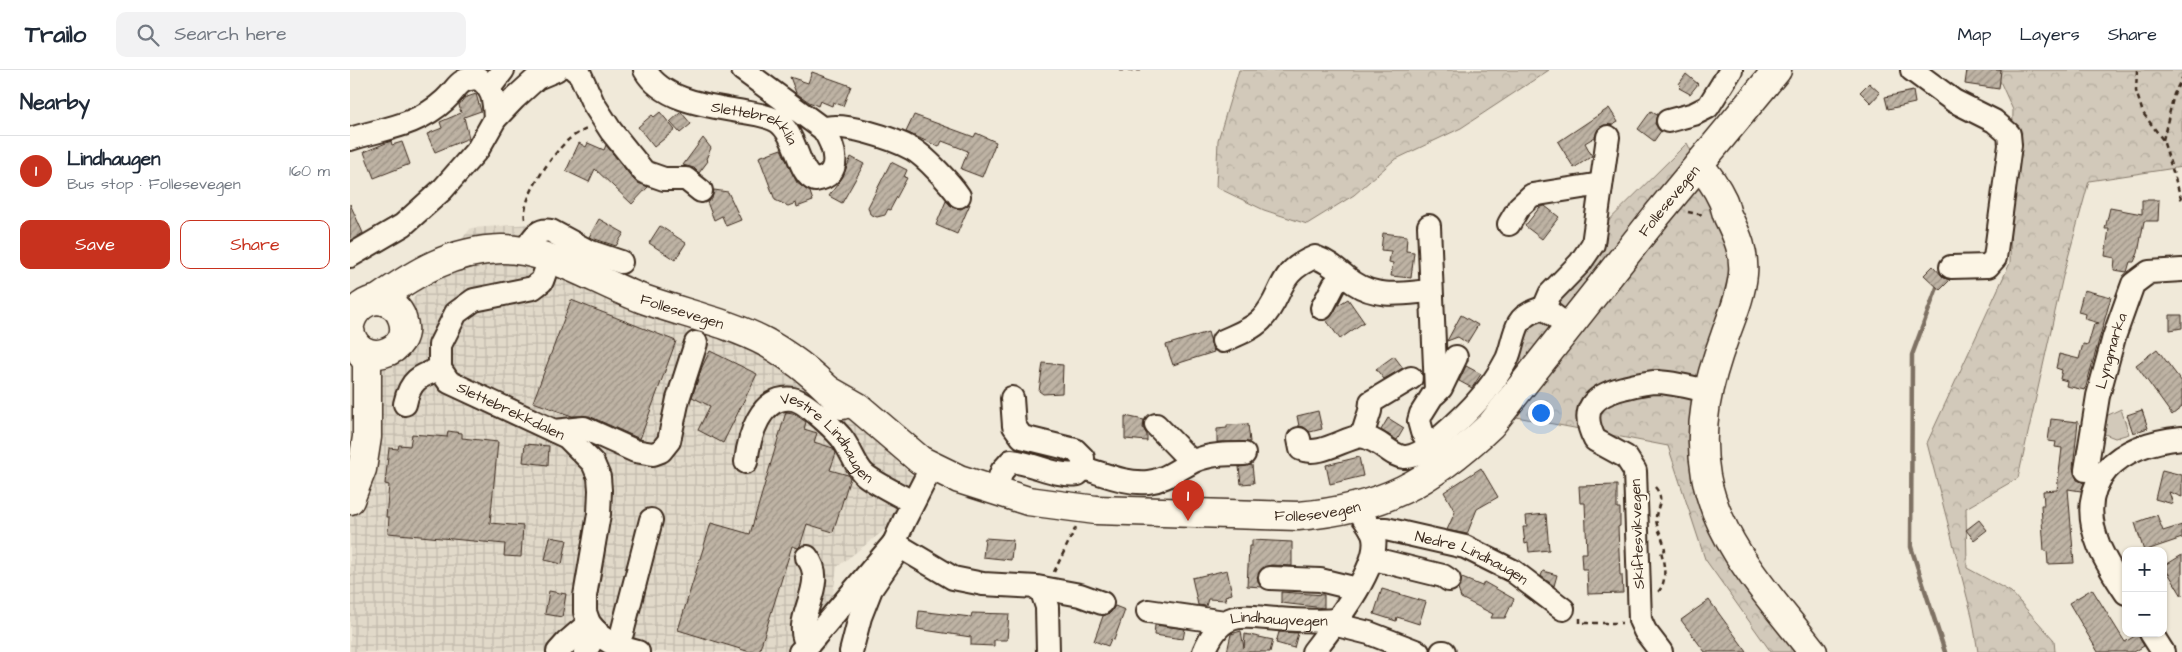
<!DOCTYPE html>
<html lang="en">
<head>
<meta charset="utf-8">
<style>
  :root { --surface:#fff; --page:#f2f2f3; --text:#1f2937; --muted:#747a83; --line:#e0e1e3; --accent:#c8321e }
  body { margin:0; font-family:"Architects Daughter",sans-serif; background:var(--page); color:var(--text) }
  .controls { position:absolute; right:15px; bottom:15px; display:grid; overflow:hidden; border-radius:10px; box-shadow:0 1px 4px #0004 }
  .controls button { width:45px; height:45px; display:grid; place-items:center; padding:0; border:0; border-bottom:1px solid var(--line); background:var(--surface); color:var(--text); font:25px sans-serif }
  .you { position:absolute; left:1190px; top:342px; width:18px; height:18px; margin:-12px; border:4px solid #fff; border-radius:50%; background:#1a73e8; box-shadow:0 0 0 8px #1a73e833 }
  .badge { display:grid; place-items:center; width:32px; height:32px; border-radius:50%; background:var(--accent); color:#fff; font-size:16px; font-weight:700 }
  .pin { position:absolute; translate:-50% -41px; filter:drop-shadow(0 1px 2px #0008) }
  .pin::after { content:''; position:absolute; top:26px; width:18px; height:15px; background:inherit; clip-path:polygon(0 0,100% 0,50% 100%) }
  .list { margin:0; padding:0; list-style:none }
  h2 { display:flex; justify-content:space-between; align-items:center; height:65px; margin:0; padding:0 20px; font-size:21px }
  h2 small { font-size:16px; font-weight:400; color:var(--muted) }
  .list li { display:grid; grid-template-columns:32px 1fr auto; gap:15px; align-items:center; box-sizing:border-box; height:70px; padding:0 20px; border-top:1px solid var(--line) }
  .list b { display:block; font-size:19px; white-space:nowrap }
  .list p { margin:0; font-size:16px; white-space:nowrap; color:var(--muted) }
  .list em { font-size:16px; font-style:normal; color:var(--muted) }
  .actions { display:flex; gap:10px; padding:15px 20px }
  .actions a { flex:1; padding:11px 0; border:1px solid var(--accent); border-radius:10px; text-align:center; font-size:18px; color:var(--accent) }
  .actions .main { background:var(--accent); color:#fff }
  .icon { flex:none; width:28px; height:28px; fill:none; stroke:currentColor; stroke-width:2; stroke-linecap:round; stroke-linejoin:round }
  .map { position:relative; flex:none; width:1832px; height:582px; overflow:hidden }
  header { display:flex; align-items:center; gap:30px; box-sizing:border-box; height:70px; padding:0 25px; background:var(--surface); border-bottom:1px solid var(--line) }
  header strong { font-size:24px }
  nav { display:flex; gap:28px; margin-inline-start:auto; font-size:18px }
  .search { width:350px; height:45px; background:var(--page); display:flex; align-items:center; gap:12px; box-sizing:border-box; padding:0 18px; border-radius:10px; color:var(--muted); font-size:19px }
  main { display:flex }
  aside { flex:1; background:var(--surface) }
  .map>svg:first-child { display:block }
  .industrial { fill:url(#industrial-grid) }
  .forest { fill:url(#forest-crowns); stroke:#867a6c }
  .park { fill:#d2c9ba; stroke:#867a6c }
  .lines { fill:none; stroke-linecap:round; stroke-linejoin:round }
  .stream { stroke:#7e7163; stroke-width:4.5 }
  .building { fill:url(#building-hatch); stroke:#3b2a1e }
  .minor-casing { stroke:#3b2a1e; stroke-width:26 }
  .major-casing { stroke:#3b2a1e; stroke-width:31 }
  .path { stroke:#3b2a1e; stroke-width:2.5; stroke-dasharray:5 4; stroke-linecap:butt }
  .minor { stroke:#fcf5e5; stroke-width:22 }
  .major { stroke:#fcf5e5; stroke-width:28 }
  .labels { text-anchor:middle; stroke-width:4.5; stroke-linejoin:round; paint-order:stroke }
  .street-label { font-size:15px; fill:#3b2a1e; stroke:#fcf5e5 }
</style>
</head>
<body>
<header>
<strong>Trailo</strong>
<div class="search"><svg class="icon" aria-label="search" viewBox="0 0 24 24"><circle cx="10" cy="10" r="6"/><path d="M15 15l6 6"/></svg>Search here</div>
<nav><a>Map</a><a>Layers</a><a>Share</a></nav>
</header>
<main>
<aside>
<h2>Nearby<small></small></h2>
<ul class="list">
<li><span class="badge">1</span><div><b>Lindhaugen</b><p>Bus stop · Follesevegen</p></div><em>160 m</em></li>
</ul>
<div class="actions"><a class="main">Save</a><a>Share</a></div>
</aside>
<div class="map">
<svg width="1832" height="582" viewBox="0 0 1832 582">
  <defs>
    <pattern id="industrial-grid" width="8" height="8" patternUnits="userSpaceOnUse" patternTransform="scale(1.25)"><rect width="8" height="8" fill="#e1d9c9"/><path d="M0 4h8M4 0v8" fill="none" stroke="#c2baac"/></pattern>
    <pattern id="forest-crowns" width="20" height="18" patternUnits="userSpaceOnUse" patternTransform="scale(1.25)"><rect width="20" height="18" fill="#d2c9ba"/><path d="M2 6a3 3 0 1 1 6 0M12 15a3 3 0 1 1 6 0" fill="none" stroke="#b5ad9f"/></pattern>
    <pattern id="building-hatch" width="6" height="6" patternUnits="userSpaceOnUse" patternTransform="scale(1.25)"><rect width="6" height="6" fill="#beb3a4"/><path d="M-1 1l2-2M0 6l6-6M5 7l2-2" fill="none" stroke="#9c9285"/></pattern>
  </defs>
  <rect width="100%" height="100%" fill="#f0e9d9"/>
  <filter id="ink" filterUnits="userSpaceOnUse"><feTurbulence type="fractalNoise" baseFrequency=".02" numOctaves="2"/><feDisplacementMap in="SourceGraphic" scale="10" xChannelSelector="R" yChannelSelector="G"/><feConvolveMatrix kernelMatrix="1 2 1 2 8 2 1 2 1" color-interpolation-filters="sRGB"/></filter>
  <g filter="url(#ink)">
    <!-- industrial -->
    <path class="industrial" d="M181 154 322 228 469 315 581 424 487 497 475 578 469 582H0V424L30 283 66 224 121 158Z"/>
    <!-- forest -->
    <g class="forest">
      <path d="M889 0H1199L1111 58 1044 90 1004 125 957 154 914 140 866 117 868 70Z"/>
      <path d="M1645 0H1832V97L1739 111 1713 206 1668 408 1616 438 1617 498 1661 522 1704 570 1705 582H1628L1622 546 1577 373 1660 193 1663 40Z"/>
      <path d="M1337 73 1397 191 1351 365 1382 464 1471 582H1421L1355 489 1318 376 1125 339 1204 205Z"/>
    </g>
    <!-- park -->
    <path class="park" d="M1771 339 1779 364 1765 368 1752 363 1754 347Z"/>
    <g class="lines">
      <!-- stream -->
      <path class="stream" d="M1589 212 1562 285 1561 477 1595 582"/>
    </g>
    <!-- building -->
    <g class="building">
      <path d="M1617 0H1651L1649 19 1615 14Z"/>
      <path d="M462 2 501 16 493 36 483 32 482 36 470 31 468 36 459 32 446 23 440 7 458 13Z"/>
      <path d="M1336 4 1348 14 1340 24 1329 18 1331 16 1329 14Z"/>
      <path d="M1519 13 1530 23 1521 33 1510 22Z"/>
      <path d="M1563 21 1565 33 1538 39 1535 27Z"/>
      <path d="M126 24 131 41 114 47 119 68 85 82 77 64 92 58 90 52 111 43 109 35 114 28Z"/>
      <path d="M1259 38 1268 52 1263 55H1254L1248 59 1245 67 1235 73 1242 86 1224 98 1208 72Z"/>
      <path d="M1301 41 1307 45 1305 54 1311 61 1304 71 1288 59Z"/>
      <path d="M310 42 325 60 304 77 288 57 302 45 304 47Z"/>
      <path d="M331 42 341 54 330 63 320 52Z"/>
      <path d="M564 45 624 67 626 63 646 72 632 107 611 99 618 81 592 71 589 77 556 62Z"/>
      <path d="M353 68 361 78 356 89 358 91 349 103 344 98 333 95Z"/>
      <path d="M41 71 42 75 52 72 60 94 24 108 14 82Z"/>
      <path d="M229 73 236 77 238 73 254 80 256 75 284 110 298 117 282 134 245 99 239 112 216 101Z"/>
      <path d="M431 79 447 113 460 122 463 131 447 137 446 133 438 136 425 130 409 87Z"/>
      <path d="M501 87 514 94 492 133 479 126 492 108Z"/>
      <path d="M541 92 557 100 554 107 557 108 540 140 538 139 535 145 527 147 520 144 518 137Z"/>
      <path d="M364 120 378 122 391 150 376 156 372 146 364 150 357 132 362 129Z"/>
      <path d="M1792 130H1809L1808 151H1794L1788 183 1784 192H1780L1777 202 1764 200 1765 188 1755 186 1759 159H1755L1760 138 1792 144Z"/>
      <path d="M596 131 604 138 611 139 620 134 607 164 586 155Z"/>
      <path d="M0 134 13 163 0 171Z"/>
      <path d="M1195 136 1209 147 1192 169 1175 156 1190 137Z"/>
      <path d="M249 149 274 163 266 176 239 167Z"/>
      <path d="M310 156 336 173 325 190 299 173Z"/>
      <path d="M1033 163 1057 166 1056 181 1064 182 1061 208 1041 206 1043 193 1039 192 1041 181 1031 180Z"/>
      <path d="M1583 196 1594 208 1600 210 1590 220 1574 205Z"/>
      <path d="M1734 220 1761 227 1735 320 1716 316 1717 311 1710 309 1712 300 1706 298 1709 284 1729 289 1733 274 1738 275 1744 254 1749 253 1735 249 1736 244 1728 242Z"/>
      <path d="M998 229 1014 252 990 269 976 250 983 244 988 235Z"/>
      <path d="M221 230 326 271 290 369 239 346H222L183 332Z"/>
      <path d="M1111 245 1128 255 1117 273 1108 267 1097 271Z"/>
      <path d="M1820 245H1832V258L1820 260Z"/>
      <path d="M858 262 864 282 823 295 816 275Z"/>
      <path d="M1807 279 1832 312V337L1822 345 1786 295Z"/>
      <path d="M360 281 407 304 373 373 348 360 360 336 342 327 352 297Z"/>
      <path d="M1044 286 1053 298 1034 309 1026 299Z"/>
      <path d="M693 293 713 295 712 323 693 324 689 321Z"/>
      <path d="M1116 296 1131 304 1122 318 1109 311Z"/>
      <path d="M1792 340 1798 358 1783 363 1777 345Z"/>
      <path d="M968 341 972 359 960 362 954 357 949 356 947 346Z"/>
      <path d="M436 342 443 343 456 352 454 359 467 363 464 372 483 378 486 383 480 400 498 405 500 408 483 462 457 454 450 476 448 478 442 476 409 582H400L328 560 361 453 400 464Z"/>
      <path d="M775 346 794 350 793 358 797 365V371L775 369Z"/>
      <path d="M1038 348 1054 358 1047 370 1031 360Z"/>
      <path d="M1701 349 1728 352 1723 398 1727 410 1734 413 1731 421 1718 419 1724 493 1698 494 1697 481H1694L1691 435H1694L1693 421 1707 420 1712 378 1705 377 1706 372 1698 371Z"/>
      <path d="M898 354 900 372H867V359L877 358V355Z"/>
      <path d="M98 361 112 363V368L148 372 140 453 173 456 171 487 154 486 155 474 38 463 39 447H36L39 415 35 414 39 378 48 379 49 375 60 376 62 364 97 367Z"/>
      <path d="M175 374 199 376 198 395 173 392Z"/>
      <path d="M1009 387 1013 406 980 414 976 395Z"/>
      <path d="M902 395 904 413 891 414 889 397Z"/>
      <path d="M1131 398 1148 427 1127 439 1117 464 1097 460 1105 442 1094 422Z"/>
      <path d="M1812 400 1832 405V427L1819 422 1823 434 1805 429Z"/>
      <path d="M1267 415V438H1270V456L1268 457 1270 505H1272L1273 523 1238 524 1237 499H1232L1231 483H1237L1235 433H1230L1229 416Z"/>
      <path d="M1196 444 1199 480 1179 482 1178 473 1175 474 1173 457H1177L1176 446Z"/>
      <path d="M1807 445 1813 461 1832 455V468L1794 481 1785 453Z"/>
      <path d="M1629 450 1637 460 1624 470 1616 460Z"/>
      <path d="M200 467 217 470 212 494 195 490Z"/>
      <path d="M635 468 663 470 661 490 633 487Z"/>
      <path d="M902 470 942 472V496L921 495 914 497 907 507 911 517 897 516 899 476H902Z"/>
      <path d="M1832 485V526L1814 496Z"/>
      <path d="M877 500 882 524 875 526 876 530 858 529 856 536 848 535 842 508Z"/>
      <path d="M1193 501 1207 505 1204 516 1191 506Z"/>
      <path d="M1112 508 1132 516 1134 512 1164 529 1155 548H1141L1143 544 1111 528 1108 519Z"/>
      <path d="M1032 519 1076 532 1069 554 1047 547 1046 551 1024 544Z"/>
      <path d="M1742 519 1775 572 1788 564 1794 576 1784 582H1748L1719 533Z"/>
      <path d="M199 521 216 524 212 547 195 544Z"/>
      <path d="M931 522 974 525V538L931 533Z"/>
      <path d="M1359 530 1397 582H1355L1331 550Z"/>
      <path d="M765 536 775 540 764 570 761 569 758 576 744 571 753 546 760 543Z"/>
      <path d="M569 541 621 547 622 543 659 544 657 570H644V576L621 575V567L567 559Z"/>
      <path d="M805 555 835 559 833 569 804 565Z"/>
      <path d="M891 561 894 578 895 564 923 570 920 582H877L881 564Z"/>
      <path d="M929 562 948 563 944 578 926 573Z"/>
    </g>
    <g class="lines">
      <defs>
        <g id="minor">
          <path d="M225 0 230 4 243 33 261 61 294 102 314 109H336L351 121"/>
          <path id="s1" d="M295 0C313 32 361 36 394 42 404 44 417 45 427 51 448 65 447 103 465 110 495 106 484 75 473 59L393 0"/>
          <path d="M1562 0 1604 31 1644 51 1659 64 1660 75 1645 188 1638 196 1601 197"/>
          <path d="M140 17 153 0"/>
          <path d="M1318 51 1344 44 1358 37 1381 0"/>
          <path d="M473 59C492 51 544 69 562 79 575 86 601 114 609 126"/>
          <path d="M0 69C35 58 67 56 95 30 109 17 107 9 128 8 144 19 144 31 145 49"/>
          <path d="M1159 154 1169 137 1182 125 1251 114"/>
          <path d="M1079 156 1086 320 1071 344 1069 351 1072 362 1081 375C1110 351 1140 323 1157 289 1162 278 1163 264 1169 253 1174 244 1185 240 1194 238L1219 257"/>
          <path d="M174 181C182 171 186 158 201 161L238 181 271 192"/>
          <path d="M0 186 53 155 93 119 128 79 145 49 165 28 187 8 206 0"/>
          <path id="s2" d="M200 189 192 211 183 218 124 230 106 243 90 275V299L99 312 217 367 243 393 249 407 250 420 249 444 235 526V542L239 553 250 566 266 576 288 582"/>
          <path d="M972 238 984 215 993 205"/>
          <path d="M1194 238 1200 224 1230 193 1243 174 1258 67"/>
          <path d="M873 271C886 265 901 260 911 250 935 225 925 203 965 187 982 193 990 203 1004 213 1028 229 1054 223 1081 221"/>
          <path d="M1061 308 1021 332 1020 341 1012 366C1043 374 1045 403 1081 375"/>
          <path d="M1086 323 1091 318 1106 287"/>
          <path d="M55 334C60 310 69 306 90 299"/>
          <path d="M806 355 837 387 843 391"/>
          <path d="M204 361 234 358 285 381 303 384 311 381 319 371 328 329 346 273"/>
          <path d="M949 369 951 379C970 387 994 368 1012 366"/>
          <path id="s3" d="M396 392C399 367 410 324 443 329 455 331 482 357 491 367 500 378 504 393 513 403 522 412 550 425 562 432"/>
          <path d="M733 398C754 404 776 414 798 412 816 410 828 399 844 391 860 384 877 384 894 384"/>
          <path id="s4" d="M1736 400 1748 326 1764 267 1783 214 1799 202 1832 200"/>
          <path d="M645 421 652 401 661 391C684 393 705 407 728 404L733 398V388L725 380 672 367 664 356 662 328"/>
          <path id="s5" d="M1021 459H1036L1115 477 1163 501 1213 539"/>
          <path d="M457 487C480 515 439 551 458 575"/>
          <path d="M1024 489 1093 506 1099 510"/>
          <path d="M920 508 970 510 1007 519"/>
          <path d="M691 519 697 537 698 582"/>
          <path d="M1776 523C1766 508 1756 493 1749 476 1722 409 1770 374 1832 368"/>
          <path d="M798 541 875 552"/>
          <path d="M983 554 1019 563 1068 582"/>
          <path d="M1801 563 1813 582"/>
          <path d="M266 576 272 563 301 450"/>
          <path d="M208 582 217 572 239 553"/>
          <path d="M235 582 247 562"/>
          <path d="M450 582 458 575 544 473 603 508 633 514 687 517 730 525 752 533"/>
          <path d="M501 582 510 547 521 519 545 484 544 473 555 449 582 396"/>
          <path id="s6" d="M854 582C871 540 889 546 927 549 946 550 967 552 986 550"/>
          <path d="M963 582C982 557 1030 498 1024 467 1023 460 1017 453 1013 447"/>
          <path d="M1092 582H1094"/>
          <path d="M1311 582 1295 561 1290 550 1285 401 1276 387 1245 370C1229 339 1243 326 1273 318 1285 315 1296 312 1308 312 1324 313 1341 317 1357 321"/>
        </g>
        <g id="major">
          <path d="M1349 95C1358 105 1366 116 1372 129 1375 134 1375 141 1378 147 1387 165 1395 183 1393 204 1391 226 1382 246 1375 266 1358 312 1347 356 1356 406 1368 474 1422 529 1463 582"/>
          <path id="s7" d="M27 230C65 203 102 180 151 179 198 178 250 214 296 230 336 244 380 253 417 273 446 290 471 310 492 335"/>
          <path d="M0 255C3 240 17 227 33 231 42 233 49 239 52 248 66 284 7 301 0 260"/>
          <path id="s8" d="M480 321 508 337 570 390 609 409 678 431 746 440 948 446C1032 439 1080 413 1141 355L1307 145 1427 0"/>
          <path d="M0 430 12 399 17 367V293L8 277"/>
        </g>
      </defs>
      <!-- minor casing -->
      <use href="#minor" class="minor-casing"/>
      <!-- major casing -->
      <use href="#major" class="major-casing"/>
      <!-- path -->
      <g class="path">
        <path d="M769 0H791"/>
        <path d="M1787 0 1786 21 1793 43 1813 70 1832 131"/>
        <path d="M1813 70 1824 24 1832 8"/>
        <path d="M1338 142 1354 145"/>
        <path d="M175 149C171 128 202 85 217 71 222 66 230 62 237 59"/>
        <path d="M1305 417C1316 430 1306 436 1306 448 1306 458 1314 469 1315 480L1311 481C1314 493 1318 512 1308 522"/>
        <path d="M704 502 726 457"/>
        <path d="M1230 548V553H1272"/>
      </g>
      <!-- minor -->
      <use href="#minor" class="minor"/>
      <!-- major -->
      <use href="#major" class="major"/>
    </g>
  </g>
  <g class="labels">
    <!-- street labels -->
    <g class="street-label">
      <text dy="5" stroke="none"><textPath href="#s1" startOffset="126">Slettebrekklia</textPath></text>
      <text dy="5" stroke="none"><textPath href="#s8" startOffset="1005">Follesevegen</textPath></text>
      <text dy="5" stroke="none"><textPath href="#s7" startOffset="329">Follesevegen</textPath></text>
      <text dy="5" stroke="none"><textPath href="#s4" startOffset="122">Lyngmarka</textPath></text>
      <text dy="5" stroke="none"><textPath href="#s2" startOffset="261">Slettebrekkdalen</textPath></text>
      <text dy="5" stroke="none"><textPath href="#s3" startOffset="139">Vestre Lindhaugen</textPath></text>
      <text dy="5" stroke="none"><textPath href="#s8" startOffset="520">Follesevegen</textPath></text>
      <text transform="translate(1287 464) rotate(-92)" y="5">Skiftesvikvegen</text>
      <text dy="5" stroke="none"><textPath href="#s5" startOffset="106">Nedre Lindhaugen</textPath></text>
      <text dy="5" stroke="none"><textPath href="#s6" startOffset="92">Lindhaugvegen</textPath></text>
    </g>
  </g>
</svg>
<div class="controls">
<button>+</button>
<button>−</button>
</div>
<div class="you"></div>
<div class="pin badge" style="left:838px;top:451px">1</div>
</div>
</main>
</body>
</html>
